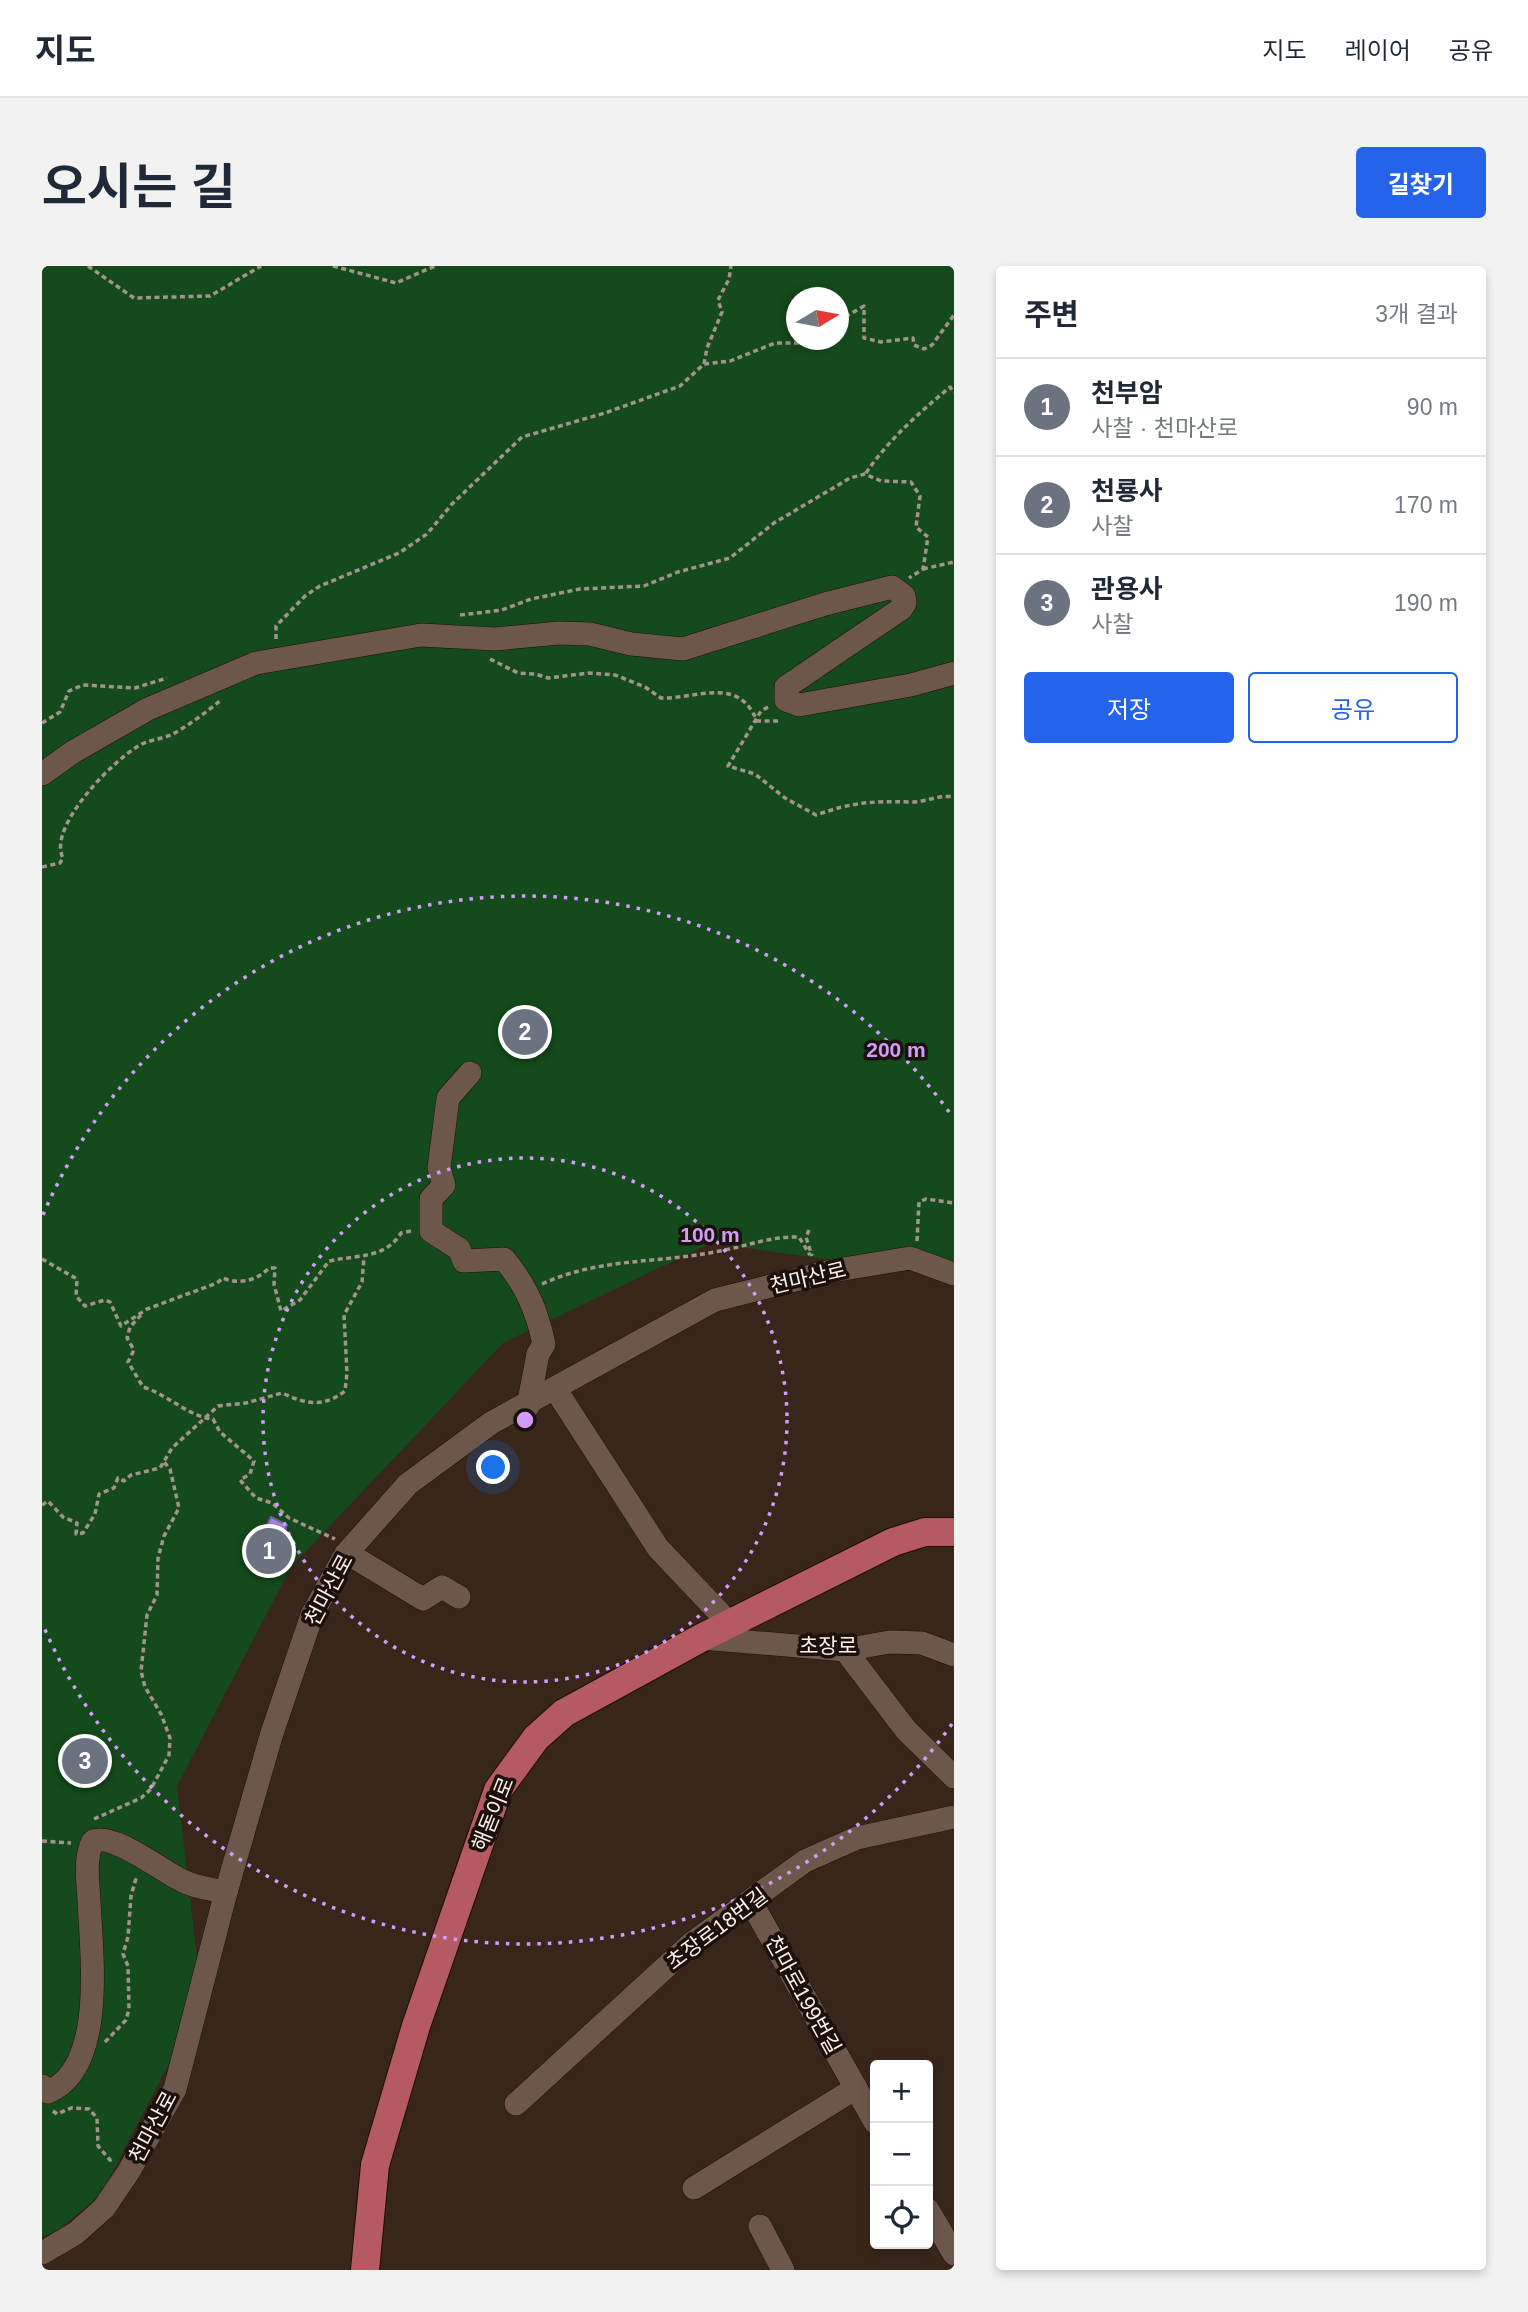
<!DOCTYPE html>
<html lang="ko">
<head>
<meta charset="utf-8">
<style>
  :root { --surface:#fff; --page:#f2f2f3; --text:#1f2937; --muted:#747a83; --line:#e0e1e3; --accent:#2563eb }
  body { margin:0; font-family:Arial,"Noto Sans KR",sans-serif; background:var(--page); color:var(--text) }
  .controls { position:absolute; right:21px; bottom:21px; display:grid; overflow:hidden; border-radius:7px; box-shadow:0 4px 10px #0003 }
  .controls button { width:63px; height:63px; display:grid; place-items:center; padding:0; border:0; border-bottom:2px solid var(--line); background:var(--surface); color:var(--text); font:35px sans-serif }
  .compass { position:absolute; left:744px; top:21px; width:63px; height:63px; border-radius:50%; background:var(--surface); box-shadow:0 4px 10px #0003; rotate:80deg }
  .you { position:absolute; left:452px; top:1202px; width:24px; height:24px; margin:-18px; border:5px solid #fff; border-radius:50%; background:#1a73e8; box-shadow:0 0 0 10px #1a73e833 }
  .badge { display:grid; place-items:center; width:46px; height:46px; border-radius:50%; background:var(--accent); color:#fff; font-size:23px; font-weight:700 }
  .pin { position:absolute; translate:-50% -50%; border:4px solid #fff; box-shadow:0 2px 7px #0006 }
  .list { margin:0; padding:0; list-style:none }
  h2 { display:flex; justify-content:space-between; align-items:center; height:91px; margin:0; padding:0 28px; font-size:30px }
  h2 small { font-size:23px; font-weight:400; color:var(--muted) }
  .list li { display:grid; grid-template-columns:46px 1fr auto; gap:21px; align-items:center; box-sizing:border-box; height:98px; padding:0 28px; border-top:2px solid var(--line) }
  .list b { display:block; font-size:26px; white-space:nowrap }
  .list p { margin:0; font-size:23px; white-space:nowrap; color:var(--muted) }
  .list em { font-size:23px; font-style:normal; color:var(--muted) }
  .actions { display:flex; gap:14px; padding:21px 28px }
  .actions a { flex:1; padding:16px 0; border:2px solid var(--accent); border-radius:7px; text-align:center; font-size:24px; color:var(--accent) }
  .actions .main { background:var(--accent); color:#fff }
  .icon { flex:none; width:38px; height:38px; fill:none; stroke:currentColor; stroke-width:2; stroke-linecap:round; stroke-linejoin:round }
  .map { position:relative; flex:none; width:912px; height:2004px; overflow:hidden; border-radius:7px }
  header { display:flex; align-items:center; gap:42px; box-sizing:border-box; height:98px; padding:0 35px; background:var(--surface); border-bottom:2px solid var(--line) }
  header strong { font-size:33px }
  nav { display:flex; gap:38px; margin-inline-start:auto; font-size:24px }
  .intro { display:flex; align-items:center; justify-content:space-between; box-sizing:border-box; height:168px; padding:0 42px }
  h1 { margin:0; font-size:49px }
  .button { padding:18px 32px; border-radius:7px; background:var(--accent); color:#fff; font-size:24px; font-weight:700 }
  main { display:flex; gap:42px; padding:0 42px }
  aside { flex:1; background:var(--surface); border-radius:7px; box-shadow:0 4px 10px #0003 }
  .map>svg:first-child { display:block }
  .green { fill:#154a1c; fill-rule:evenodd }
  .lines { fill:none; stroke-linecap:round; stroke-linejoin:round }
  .minor-casing { stroke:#1f0e05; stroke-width:24 }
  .major-casing { stroke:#1f0e05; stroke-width:30 }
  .path { stroke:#a3938a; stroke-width:3.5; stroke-dasharray:5 3.5; stroke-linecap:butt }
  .minor { stroke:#6d574b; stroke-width:23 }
  .major { stroke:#b55962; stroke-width:28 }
  .wall { fill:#9275c0 }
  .shaded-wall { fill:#775f9c }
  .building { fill:#aa88df; stroke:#775f9c; stroke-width:2 }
  .ring { fill:none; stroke:#d39cfc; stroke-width:3.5; stroke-dasharray:3.5 7 }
  .labels { text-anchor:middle; stroke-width:7; stroke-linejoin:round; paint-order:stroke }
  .street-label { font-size:21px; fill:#fdefe8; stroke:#1a110c }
  .centre { fill:#d39cfc; stroke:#1a110c; stroke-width:3.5 }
  .ring-label { font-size:21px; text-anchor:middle; font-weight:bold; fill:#d39cfc; stroke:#1a110c; stroke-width:7; stroke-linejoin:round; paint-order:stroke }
</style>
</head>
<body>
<header>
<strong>지도</strong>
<nav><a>지도</a><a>레이어</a><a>공유</a></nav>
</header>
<div class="intro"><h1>오시는 길</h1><a class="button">길찾기</a></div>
<main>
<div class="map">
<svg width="912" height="2004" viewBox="0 0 912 2004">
  <rect width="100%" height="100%" fill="#39261b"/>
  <!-- green -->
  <path class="green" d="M0 0H912V1002H846L669 977 461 1077 249 1301 135 1520 160 1734 59 1928 15 1965 0 1971ZM754 32H796V74H754Z"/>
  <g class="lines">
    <defs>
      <g id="minor">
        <path d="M0 508 31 486 106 443 214 397 379 369 453 373 517 367 548 368 589 378 641 383 783 338 850 321 862 330 863 337 859 343 744 421V434L757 439 869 419 912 407"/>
        <path d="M428 807 406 832 397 902 402 919 389 933V965L417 983 422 995 462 993C484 1019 495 1045 502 1078L496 1088 486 1140"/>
        <path d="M514 1124 616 1282 688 1358"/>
        <path d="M305 1287 381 1333 400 1321 417 1331"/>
        <path d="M659 1372 803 1384 847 1376 880 1377 912 1389"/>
        <path d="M803 1384 864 1464 912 1511"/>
        <path d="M709 1636 833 1856"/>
        <path d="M0 1820 6 1826C65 1802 49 1685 47 1634 46 1616 42 1592 51 1575 73 1567 119 1605 141 1615 154 1622 169 1623 184 1626"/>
        <path d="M474 1838 650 1677 763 1595 815 1572 912 1551"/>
        <path d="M652 1922 814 1822"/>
        <path d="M886 1944 912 1988"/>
        <path d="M718 1960 741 2004"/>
        <path d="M0 1987 34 1967 62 1942 87 1905 133 1823 184 1626 230 1467 270 1349 303 1289 366 1218 449 1157 673 1034 789 1005 868 992 912 1008"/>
      </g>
      <path id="major" d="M323 2004 333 1899 374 1760 456 1524 494 1472 522 1447 659 1372 851 1276 883 1266H912"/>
    </defs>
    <!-- minor casing -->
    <use href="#minor" class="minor-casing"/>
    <!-- major casing -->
    <use href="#major" class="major-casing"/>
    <!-- path -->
    <g class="path">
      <path d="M46 0 92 32 168 30 219 0"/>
      <path d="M291 0 354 17 393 0"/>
      <path d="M796 55 822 40V72L839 76 871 72 872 79 882 83 890 79 912 49"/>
      <path d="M662 98 665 82 680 46 676 34 687 13 689 0"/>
      <path d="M824 207C847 173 876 148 908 121L912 127"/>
      <path d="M881 303 912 296"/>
      <path d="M418 349 460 344 489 333 538 323 602 320 636 306 688 292 732 257 808 212 823 208 839 215 869 216 878 230 874 261 886 271 881 303 867 312"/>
      <path d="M234 373V360L263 330 278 320 357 287 385 268 410 238 480 171 563 147 638 120 662 98 688 95 733 77H758L770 74"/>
      <path d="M448 393 476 407 493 408 506 412 547 407 573 409 603 421 619 432C656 433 696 409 715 455H738"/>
      <path d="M726 441 719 445 686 500 713 508 743 532 774 549C812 536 828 535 868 536 883 537 896 528 912 531"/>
      <path d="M0 457 18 446 27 425 41 419 93 422 125 412"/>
      <path d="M0 601 18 597 21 592C5 561 71 494 98 479 107 474 119 473 129 469 146 460 163 447 178 435"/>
      <path d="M767 964 764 971 770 990"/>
      <path d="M875 975 877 936 884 933 912 937"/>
      <path d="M0 993 35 1013 34 1030 43 1040 63 1034 68 1036 79 1060 105 1043 175 1017 181 1012C197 1019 214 1015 227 1002H233L232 1018 239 1045 258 1034 287 995C314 989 343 993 359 967L369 965"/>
      <path d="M500 1018C559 991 615 998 678 985 705 980 729 970 757 971L768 989"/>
      <path d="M99 1049 88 1061 85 1072 92 1084 86 1096 101 1121C125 1128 147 1151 171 1153L178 1166 212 1195 208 1208 198 1214 214 1232 230 1237 247 1252 293 1273"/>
      <path d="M0 1239 6 1235 21 1251 35 1257 34 1268 41 1267 53 1248 57 1228 72 1222 76 1212 82 1215 89 1209 118 1202 130 1182 176 1140 204 1137 240 1127C264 1138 281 1142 303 1125L305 1107 302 1049 320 1016 322 991"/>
      <path d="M52 1553 99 1532 109 1523 127 1489 128 1472 119 1448 103 1421 99 1405 105 1349 115 1329 116 1292 122 1270 137 1242 128 1203 122 1196"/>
      <path d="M0 1575 29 1577"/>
      <path d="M63 1776 84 1754 87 1743 86 1700 81 1688 86 1671 89 1630 95 1609"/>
      <path d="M11 1845 15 1848 29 1842 47 1843 55 1852 56 1880 68 1894 72 1893"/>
    </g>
    <!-- minor -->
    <use href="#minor" class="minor"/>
    <!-- major -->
    <use href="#major" class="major"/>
  </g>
  <!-- wall -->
  <g class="wall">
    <path d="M471 757 496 767V771L474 775Z"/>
    <path d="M245 1268 225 1311 208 1303V1294Z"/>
    <path d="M55 1491 44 1508 31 1500V1495Z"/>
  </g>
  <!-- shaded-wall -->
  <g class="shaded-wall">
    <path d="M245 1259V1268L225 1311V1302Z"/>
    <path d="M55 1486V1491L44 1508V1504Z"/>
  </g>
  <!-- building -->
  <g class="building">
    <path d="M493 753 496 767 474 770 471 757Z"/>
    <path d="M229 1251 245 1259 225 1302 208 1294Z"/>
    <path d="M42 1478 55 1486 44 1504 31 1495Z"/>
  </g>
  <!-- distance rings -->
  <g class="ring">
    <circle cx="483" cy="1154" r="262"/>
    <path d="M910 1458A524 524 0 0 1 1 1359M1 949A524 524 0 0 1 910 850"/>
  </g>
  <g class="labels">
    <!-- street labels -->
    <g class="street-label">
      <text transform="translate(766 1012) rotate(-13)" y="7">천마산로</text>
      <text transform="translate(287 1324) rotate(-62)" y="7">천마산로</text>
      <text x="786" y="1387">초장로</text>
      <text transform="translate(451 1548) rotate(-68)" y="7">해돋이로</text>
      <text transform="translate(675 1663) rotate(-37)" y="7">초장로18번길</text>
      <text transform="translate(761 1729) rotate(61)" y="7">천마로199번길</text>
      <text transform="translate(111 1861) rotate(-62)" y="7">천마산로</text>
    </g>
  </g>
  <circle cx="483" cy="1154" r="10" class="centre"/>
  <g class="ring-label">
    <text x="854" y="791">200 m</text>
    <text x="668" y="976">100 m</text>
  </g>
</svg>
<div class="controls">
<button>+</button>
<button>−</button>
<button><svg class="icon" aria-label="locate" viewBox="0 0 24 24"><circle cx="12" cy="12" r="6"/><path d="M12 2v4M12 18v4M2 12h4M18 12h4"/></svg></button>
</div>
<svg class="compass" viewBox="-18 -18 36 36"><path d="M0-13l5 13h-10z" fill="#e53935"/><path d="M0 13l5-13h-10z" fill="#747a83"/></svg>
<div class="you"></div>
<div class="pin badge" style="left:227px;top:1285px;background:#6b7280">1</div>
<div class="pin badge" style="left:483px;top:766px;background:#6b7280">2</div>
<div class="pin badge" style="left:43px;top:1495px;background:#6b7280">3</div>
</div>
<aside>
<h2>주변<small>3개 결과</small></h2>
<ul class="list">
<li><span class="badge" style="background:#6b7280">1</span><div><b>천부암</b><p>사찰 · 천마산로</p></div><em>90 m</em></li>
<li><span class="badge" style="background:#6b7280">2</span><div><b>천룡사</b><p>사찰</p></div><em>170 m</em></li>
<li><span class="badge" style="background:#6b7280">3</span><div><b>관용사</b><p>사찰</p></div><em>190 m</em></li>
</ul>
<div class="actions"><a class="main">저장</a><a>공유</a></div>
</aside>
</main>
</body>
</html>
